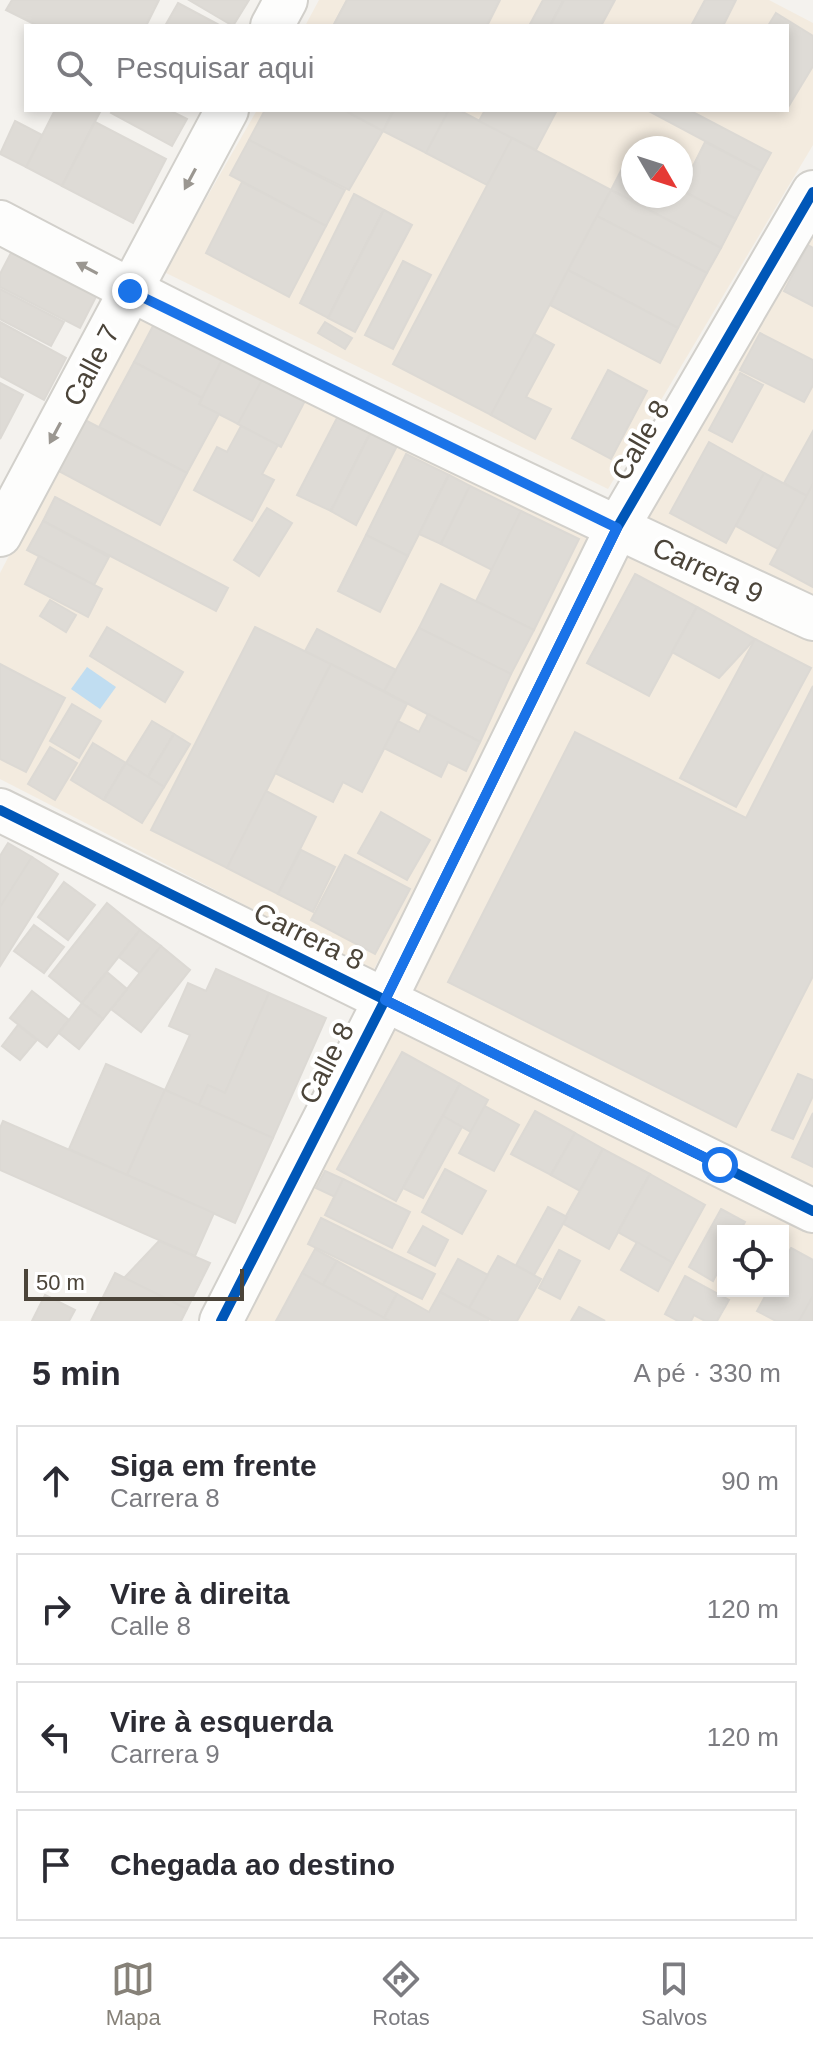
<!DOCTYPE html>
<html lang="pt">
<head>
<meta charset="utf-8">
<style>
  :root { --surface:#fff; --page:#f2f2f3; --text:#2b2b33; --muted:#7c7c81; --line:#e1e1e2; --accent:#868178 }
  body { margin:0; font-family:Arial,sans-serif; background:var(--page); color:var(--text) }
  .controls { position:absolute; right:24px; bottom:24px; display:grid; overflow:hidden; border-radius:0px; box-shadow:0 4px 12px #0003 }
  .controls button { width:72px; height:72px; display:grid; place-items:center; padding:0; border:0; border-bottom:2px solid var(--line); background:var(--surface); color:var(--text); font:40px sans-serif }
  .compass { position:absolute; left:621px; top:136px; width:72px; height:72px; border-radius:50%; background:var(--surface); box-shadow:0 4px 12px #0003; rotate:129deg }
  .scale { position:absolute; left:24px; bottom:20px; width:220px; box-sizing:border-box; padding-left:8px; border:4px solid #4b4439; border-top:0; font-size:22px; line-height:28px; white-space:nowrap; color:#4b4439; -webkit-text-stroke:6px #fff; paint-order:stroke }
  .stop { position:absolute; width:24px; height:24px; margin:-18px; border:6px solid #1a73e8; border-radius:50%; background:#fff }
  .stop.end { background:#1a73e8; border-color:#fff; box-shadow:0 2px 8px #0008 }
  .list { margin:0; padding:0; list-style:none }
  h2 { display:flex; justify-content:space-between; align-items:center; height:104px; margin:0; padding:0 32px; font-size:34px }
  h2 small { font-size:26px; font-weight:400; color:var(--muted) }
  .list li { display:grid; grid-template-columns:52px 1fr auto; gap:24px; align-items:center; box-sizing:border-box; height:112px; margin:0 16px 16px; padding:0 16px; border:2px solid var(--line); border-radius:0px }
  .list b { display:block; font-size:30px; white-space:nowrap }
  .list p { margin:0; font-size:26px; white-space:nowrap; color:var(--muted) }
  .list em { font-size:26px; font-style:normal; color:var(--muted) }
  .icon { flex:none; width:44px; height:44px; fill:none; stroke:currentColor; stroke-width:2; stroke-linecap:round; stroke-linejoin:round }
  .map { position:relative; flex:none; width:813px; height:1321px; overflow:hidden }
  .search { position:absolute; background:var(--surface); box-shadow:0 4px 12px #0003; left:24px; right:24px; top:24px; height:88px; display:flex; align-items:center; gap:20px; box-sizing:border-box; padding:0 28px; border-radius:0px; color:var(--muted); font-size:30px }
  .sheet { height:616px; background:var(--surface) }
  nav { display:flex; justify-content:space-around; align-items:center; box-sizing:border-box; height:112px; border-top:2px solid var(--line); background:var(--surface); font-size:22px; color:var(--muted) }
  nav a { display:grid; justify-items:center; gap:4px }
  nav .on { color:var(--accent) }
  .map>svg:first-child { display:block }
  .commercial { fill:#f3ebdf; fill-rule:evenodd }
  .water { fill:#c0ddf1 }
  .building { fill:#dedbd6; stroke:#dcd9d4; stroke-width:2 }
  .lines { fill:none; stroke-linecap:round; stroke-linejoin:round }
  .minor-casing { stroke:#d2d0cb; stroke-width:46 }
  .minor { stroke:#fdfdfc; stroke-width:42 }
  .cycleway-casing { stroke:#fff; stroke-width:15 }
  .cycleway { stroke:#0057b8; stroke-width:10 }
  .oneway { fill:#9b9791 }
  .route { stroke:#1a73e8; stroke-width:10 }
  .labels { text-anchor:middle; stroke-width:8; stroke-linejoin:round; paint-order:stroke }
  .street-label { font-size:28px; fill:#4b4439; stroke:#fff }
</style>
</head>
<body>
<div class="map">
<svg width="813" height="1321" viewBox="0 0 813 1321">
  <rect width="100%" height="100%" fill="#f4f2ee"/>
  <!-- commercial -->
  <g class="commercial">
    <path d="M319 0H769L813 23V145L608 489 164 272 257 110H787V26H305ZM633 148H681V196H633Z"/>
    <path d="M813 221V595L647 518Z"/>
    <path d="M139 307 598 533 373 971 0 779V573Z"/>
    <path d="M628 547 813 634V1197L405 1004Z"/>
    <path d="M386 1026 813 1231V1321H236ZM723 1231H783V1291H723Z"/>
  </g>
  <!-- water -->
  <path class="water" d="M87 667 116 687 100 709 71 689Z"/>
  <!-- building -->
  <g class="building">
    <path d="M12 0H159L146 26H38L6 10Z"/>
    <path d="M189 0H249L233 26Z"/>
    <path d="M347 0H372L358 26H340L335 23Z"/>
    <path d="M347 0H500L487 26H333Z"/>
    <path d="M543 0H564L550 26H529Z"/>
    <path d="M564 0H615L601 26H550Z"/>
    <path d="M705 0H736L723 26H691Z"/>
    <path d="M178 3 221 26H165Z"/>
    <path d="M776 13 813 36V66L787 109V26H768Z"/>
    <path d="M55 110H101L62 186 26 167Z"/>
    <path d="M113 110H169L187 119 172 146 111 113Z"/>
    <path d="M265 110H344L383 131 349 190 249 140Z"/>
    <path d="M344 110H394L383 131Z"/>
    <path d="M394 110H449L426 153 383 131Z"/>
    <path d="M449 110H459L512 138 487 185 426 153Z"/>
    <path d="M485 110H557L536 150 479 121Z"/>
    <path d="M647 110H689L771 153 761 171Z"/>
    <path d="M15 121 42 135 26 167 0 154Z"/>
    <path d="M95 122 166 159 133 223 62 186Z"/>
    <path d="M512 138 611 190 491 415 393 364Z"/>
    <path d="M249 140 345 190 326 226 230 175Z"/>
    <path d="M705 142 761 171 736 219 681 190Z"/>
    <path d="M626 161 633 165V196H681V190L736 219 721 248 611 190Z"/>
    <path d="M242 182 326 226 289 297 206 253Z"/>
    <path d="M611 190 721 248 707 273 597 216Z"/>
    <path d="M354 194 384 210 328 318 300 303Z"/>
    <path d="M384 210 412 225 355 332 328 318Z"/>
    <path d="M597 216 707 273 678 328 568 270Z"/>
    <path d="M808 245 813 248V306L784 291Z"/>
    <path d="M14 247 99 291 80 328 0 287V274Z"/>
    <path d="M403 261 431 275 393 349 365 335Z"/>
    <path d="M568 270 678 328 660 363 550 305Z"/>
    <path d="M0 289 64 322 51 346 0 319Z"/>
    <path d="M0 322 66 358 44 400 0 376Z"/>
    <path d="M325 322 352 338 345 349 318 333Z"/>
    <path d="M154 324 222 360 202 398 134 362Z"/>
    <path d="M760 333 813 360V385L804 402 740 370Z"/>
    <path d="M534 334 554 345 526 397 551 409 535 439 491 415Z"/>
    <path d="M222 360 262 381 238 424 199 404Z"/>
    <path d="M134 362 202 398 199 404 219 414 187 473 99 427Z"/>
    <path d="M608 370 647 391 611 459 572 438Z"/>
    <path d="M740 373 763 385 732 442 709 430Z"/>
    <path d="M265 374 307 397 281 447 238 424Z"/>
    <path d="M0 383 23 395 0 439Z"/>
    <path d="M338 416 371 432 331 511 297 495Z"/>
    <path d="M83 419 187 473 160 525 57 470Z"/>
    <path d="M241 426 278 445 262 474 274 480 252 521 194 490 217 447 227 452Z"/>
    <path d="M813 431V484L807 496 784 483Z"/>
    <path d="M371 432 397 446 356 525 331 511Z"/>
    <path d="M709 442 764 473 726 543 670 513Z"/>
    <path d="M406 454 449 475 408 556 366 535Z"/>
    <path d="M764 473 807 496 778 549 736 526Z"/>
    <path d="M449 475 470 486 441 544 419 534Z"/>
    <path d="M813 484V587L770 564Z"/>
    <path d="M470 486 521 511 492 570 441 544Z"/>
    <path d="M55 497 228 588 216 611 43 521Z"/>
    <path d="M267 508 292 523 259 576 234 560Z"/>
    <path d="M521 511 579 539 534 630 476 601Z"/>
    <path d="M43 521 109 557 94 585 27 550Z"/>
    <path d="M366 535 408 556 380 612 338 591Z"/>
    <path d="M39 556 102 589 88 617 25 584Z"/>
    <path d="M635 574 697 607 649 696 587 663Z"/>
    <path d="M441 584 534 630 511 674 419 628Z"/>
    <path d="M50 600 76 615 66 632 40 616Z"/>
    <path d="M697 607 755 639 719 678 672 652Z"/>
    <path d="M107 627 183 672 165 702 90 656Z"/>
    <path d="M255 627 331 664 227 868 151 830Z"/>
    <path d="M419 628 511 674 480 742 384 691Z"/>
    <path d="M317 629 396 670 384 691 305 651Z"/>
    <path d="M755 639 811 668 736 807 680 778Z"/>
    <path d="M0 664 65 698 26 772 0 759Z"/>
    <path d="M331 664 407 704 362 792 343 782 333 802 275 773Z"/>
    <path d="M813 686V976L736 1127 448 982 575 732 746 818Z"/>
    <path d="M72 704 101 721 79 758 50 741Z"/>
    <path d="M428 714 480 742 466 771 448 762 441 777 384 748 398 721 419 732Z"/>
    <path d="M152 721 174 734 148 777 126 763Z"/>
    <path d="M174 734 190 744 164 787 148 777Z"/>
    <path d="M93 743 126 763 104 800 71 780Z"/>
    <path d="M50 747 77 763 55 800 28 784Z"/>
    <path d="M126 763 164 787 142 823 104 800Z"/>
    <path d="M266 791 316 817 278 894 227 868Z"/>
    <path d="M381 812 430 840 407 880 358 853Z"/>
    <path d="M8 843 32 857 0 907V856Z"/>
    <path d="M301 850 335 867 313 912 278 894Z"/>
    <path d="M345 855 410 889 375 954 311 920Z"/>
    <path d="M32 857 58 874 0 966V907Z"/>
    <path d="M64 882 95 905 68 940 38 917Z"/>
    <path d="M107 903 140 930 82 1003 49 976Z"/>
    <path d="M34 925 64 947 44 973 14 951Z"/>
    <path d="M140 930 161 946 140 973 119 957Z"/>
    <path d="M161 946 190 970 141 1032 111 1009Z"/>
    <path d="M216 969 269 993 225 1093 208 1085 199 1105 165 1090 190 1035 169 1026 188 983 206 991Z"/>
    <path d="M107 972 127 989 103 1019 82 1003Z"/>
    <path d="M32 991 69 1020 47 1047 10 1018Z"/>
    <path d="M269 993 326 1018 273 1138 199 1105 208 1085 225 1093Z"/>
    <path d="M82 1003 103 1019 79 1049 59 1033Z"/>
    <path d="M18 1025 37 1040 20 1060 2 1046Z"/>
    <path d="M402 1052 460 1084 396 1201 337 1169Z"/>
    <path d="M106 1064 165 1090 127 1175 69 1149Z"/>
    <path d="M798 1074 813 1080V1096L793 1139 772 1130Z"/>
    <path d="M460 1084 488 1100 471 1132 443 1116Z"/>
    <path d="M165 1090 273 1138 235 1223 127 1175Z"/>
    <path d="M485 1106 519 1125 494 1171 459 1153Z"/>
    <path d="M535 1111 575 1133 551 1175 511 1154Z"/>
    <path d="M813 1113V1167L792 1157Z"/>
    <path d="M443 1116 462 1127 423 1198 403 1188Z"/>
    <path d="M3 1121 214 1213 195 1256 0 1170V1128Z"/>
    <path d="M575 1133 603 1149 580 1191 551 1175Z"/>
    <path d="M603 1149 650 1174 609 1249 562 1223Z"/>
    <path d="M445 1169 486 1191 462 1234 422 1212Z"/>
    <path d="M325 1171 343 1179 335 1197 316 1188Z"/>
    <path d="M650 1174 705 1205 673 1263 618 1232Z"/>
    <path d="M343 1179 410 1212 392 1248 325 1215Z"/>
    <path d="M548 1207 567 1217 534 1275 516 1265Z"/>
    <path d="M721 1209 745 1222 740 1231H723V1262L713 1281 689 1267Z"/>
    <path d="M321 1218 435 1274 422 1299 308 1244Z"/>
    <path d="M423 1226 448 1240 435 1266 408 1252Z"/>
    <path d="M159 1241 210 1263 187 1309 124 1278Z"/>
    <path d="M637 1242 673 1263 658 1291 621 1270Z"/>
    <path d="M791 1248 813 1260V1296L799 1321H776L757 1311 768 1291H783V1263Z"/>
    <path d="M315 1249 337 1261 323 1285 302 1273Z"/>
    <path d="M559 1250 580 1261 560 1299 539 1288Z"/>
    <path d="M498 1256 541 1279 517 1321H493L469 1308Z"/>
    <path d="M458 1259 488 1275 469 1308 440 1292Z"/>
    <path d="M337 1261 397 1294 384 1318 323 1285Z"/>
    <path d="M115 1273 187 1309 181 1321H91Z"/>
    <path d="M302 1273 323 1285 390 1321H276Z"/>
    <path d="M685 1276 729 1300 717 1321H705L694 1315 691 1321H678L665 1314Z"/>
    <path d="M440 1292 489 1319 488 1321H390L384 1318 397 1294 429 1312Z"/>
    <path d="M45 1295 75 1310 69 1321H32Z"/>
    <path d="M813 1296V1321H799Z"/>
    <path d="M579 1307 605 1321H571Z"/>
  </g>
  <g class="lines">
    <defs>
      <g id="minor">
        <path d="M272 26 286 0"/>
        <path d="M0 222C267 363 540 492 813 619"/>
        <path d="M0 535 227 110"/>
        <path d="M0 810 813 1211"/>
        <path d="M221 1321 385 1000 617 528 813 192"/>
      </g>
    </defs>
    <!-- minor casing -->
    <use href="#minor" class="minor-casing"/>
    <!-- minor -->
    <use href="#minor" class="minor"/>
    <defs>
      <g id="cycleway">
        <path d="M0 810 813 1211"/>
        <path d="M221 1321 385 1000 617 528 813 192"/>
      </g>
    </defs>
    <!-- cycleway casing -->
    <use href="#cycleway" class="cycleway-casing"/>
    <!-- cycleway -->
    <use href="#cycleway" class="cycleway"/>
  </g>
  <!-- one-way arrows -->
  <defs><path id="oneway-solid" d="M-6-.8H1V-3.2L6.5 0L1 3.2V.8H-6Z" transform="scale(2)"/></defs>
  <g class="oneway">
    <use href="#oneway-solid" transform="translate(190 179) rotate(118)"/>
    <use href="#oneway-solid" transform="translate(87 268) rotate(-152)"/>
    <use href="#oneway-solid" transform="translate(55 433) rotate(118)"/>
  </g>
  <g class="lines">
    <!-- route -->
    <path class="route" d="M130 291 617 528 385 1000 720 1165"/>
  </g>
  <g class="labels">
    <!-- street labels -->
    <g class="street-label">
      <text transform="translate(91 365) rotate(-62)" y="10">Calle 7</text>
      <text transform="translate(640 440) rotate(-60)" y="10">Calle 8</text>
      <text transform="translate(708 570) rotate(25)" y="10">Carrera 9</text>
      <text transform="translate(309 936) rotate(26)" y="10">Carrera 8</text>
      <text transform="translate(326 1063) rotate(-63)" y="10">Calle 8</text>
    </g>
  </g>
</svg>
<div class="controls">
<button><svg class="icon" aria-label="locate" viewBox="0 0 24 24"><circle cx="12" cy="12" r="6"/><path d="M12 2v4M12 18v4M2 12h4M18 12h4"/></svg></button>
</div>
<svg class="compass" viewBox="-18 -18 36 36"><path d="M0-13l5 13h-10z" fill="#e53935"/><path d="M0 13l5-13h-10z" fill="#7c7c81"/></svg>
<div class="scale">50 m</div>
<div class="stop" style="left:720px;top:1165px"></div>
<div class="stop end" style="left:130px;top:291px"></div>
<div class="search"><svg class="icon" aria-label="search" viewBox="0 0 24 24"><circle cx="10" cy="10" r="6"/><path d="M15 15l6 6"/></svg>Pesquisar aqui</div>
</div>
<section class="sheet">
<h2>5 min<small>A pé · 330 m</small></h2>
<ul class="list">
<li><svg class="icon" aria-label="ahead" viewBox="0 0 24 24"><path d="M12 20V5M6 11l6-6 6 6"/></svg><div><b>Siga em frente</b><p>Carrera 8</p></div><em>90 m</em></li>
<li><svg class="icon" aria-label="right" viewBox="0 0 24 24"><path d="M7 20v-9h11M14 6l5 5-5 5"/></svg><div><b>Vire à direita</b><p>Calle 8</p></div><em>120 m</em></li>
<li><svg class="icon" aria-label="left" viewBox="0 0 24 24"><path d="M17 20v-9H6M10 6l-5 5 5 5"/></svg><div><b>Vire à esquerda</b><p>Carrera 9</p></div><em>120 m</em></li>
<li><svg class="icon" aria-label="arrive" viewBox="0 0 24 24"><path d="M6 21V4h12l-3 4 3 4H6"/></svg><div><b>Chegada ao destino</b></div></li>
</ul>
</section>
<nav>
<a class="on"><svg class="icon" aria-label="map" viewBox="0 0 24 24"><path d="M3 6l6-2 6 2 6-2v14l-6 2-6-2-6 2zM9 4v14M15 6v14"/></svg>Mapa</a>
<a><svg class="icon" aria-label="directions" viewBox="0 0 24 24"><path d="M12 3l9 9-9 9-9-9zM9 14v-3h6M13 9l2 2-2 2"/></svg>Rotas</a>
<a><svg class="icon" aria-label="saved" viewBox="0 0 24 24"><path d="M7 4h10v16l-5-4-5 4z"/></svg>Salvos</a>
</nav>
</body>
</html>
